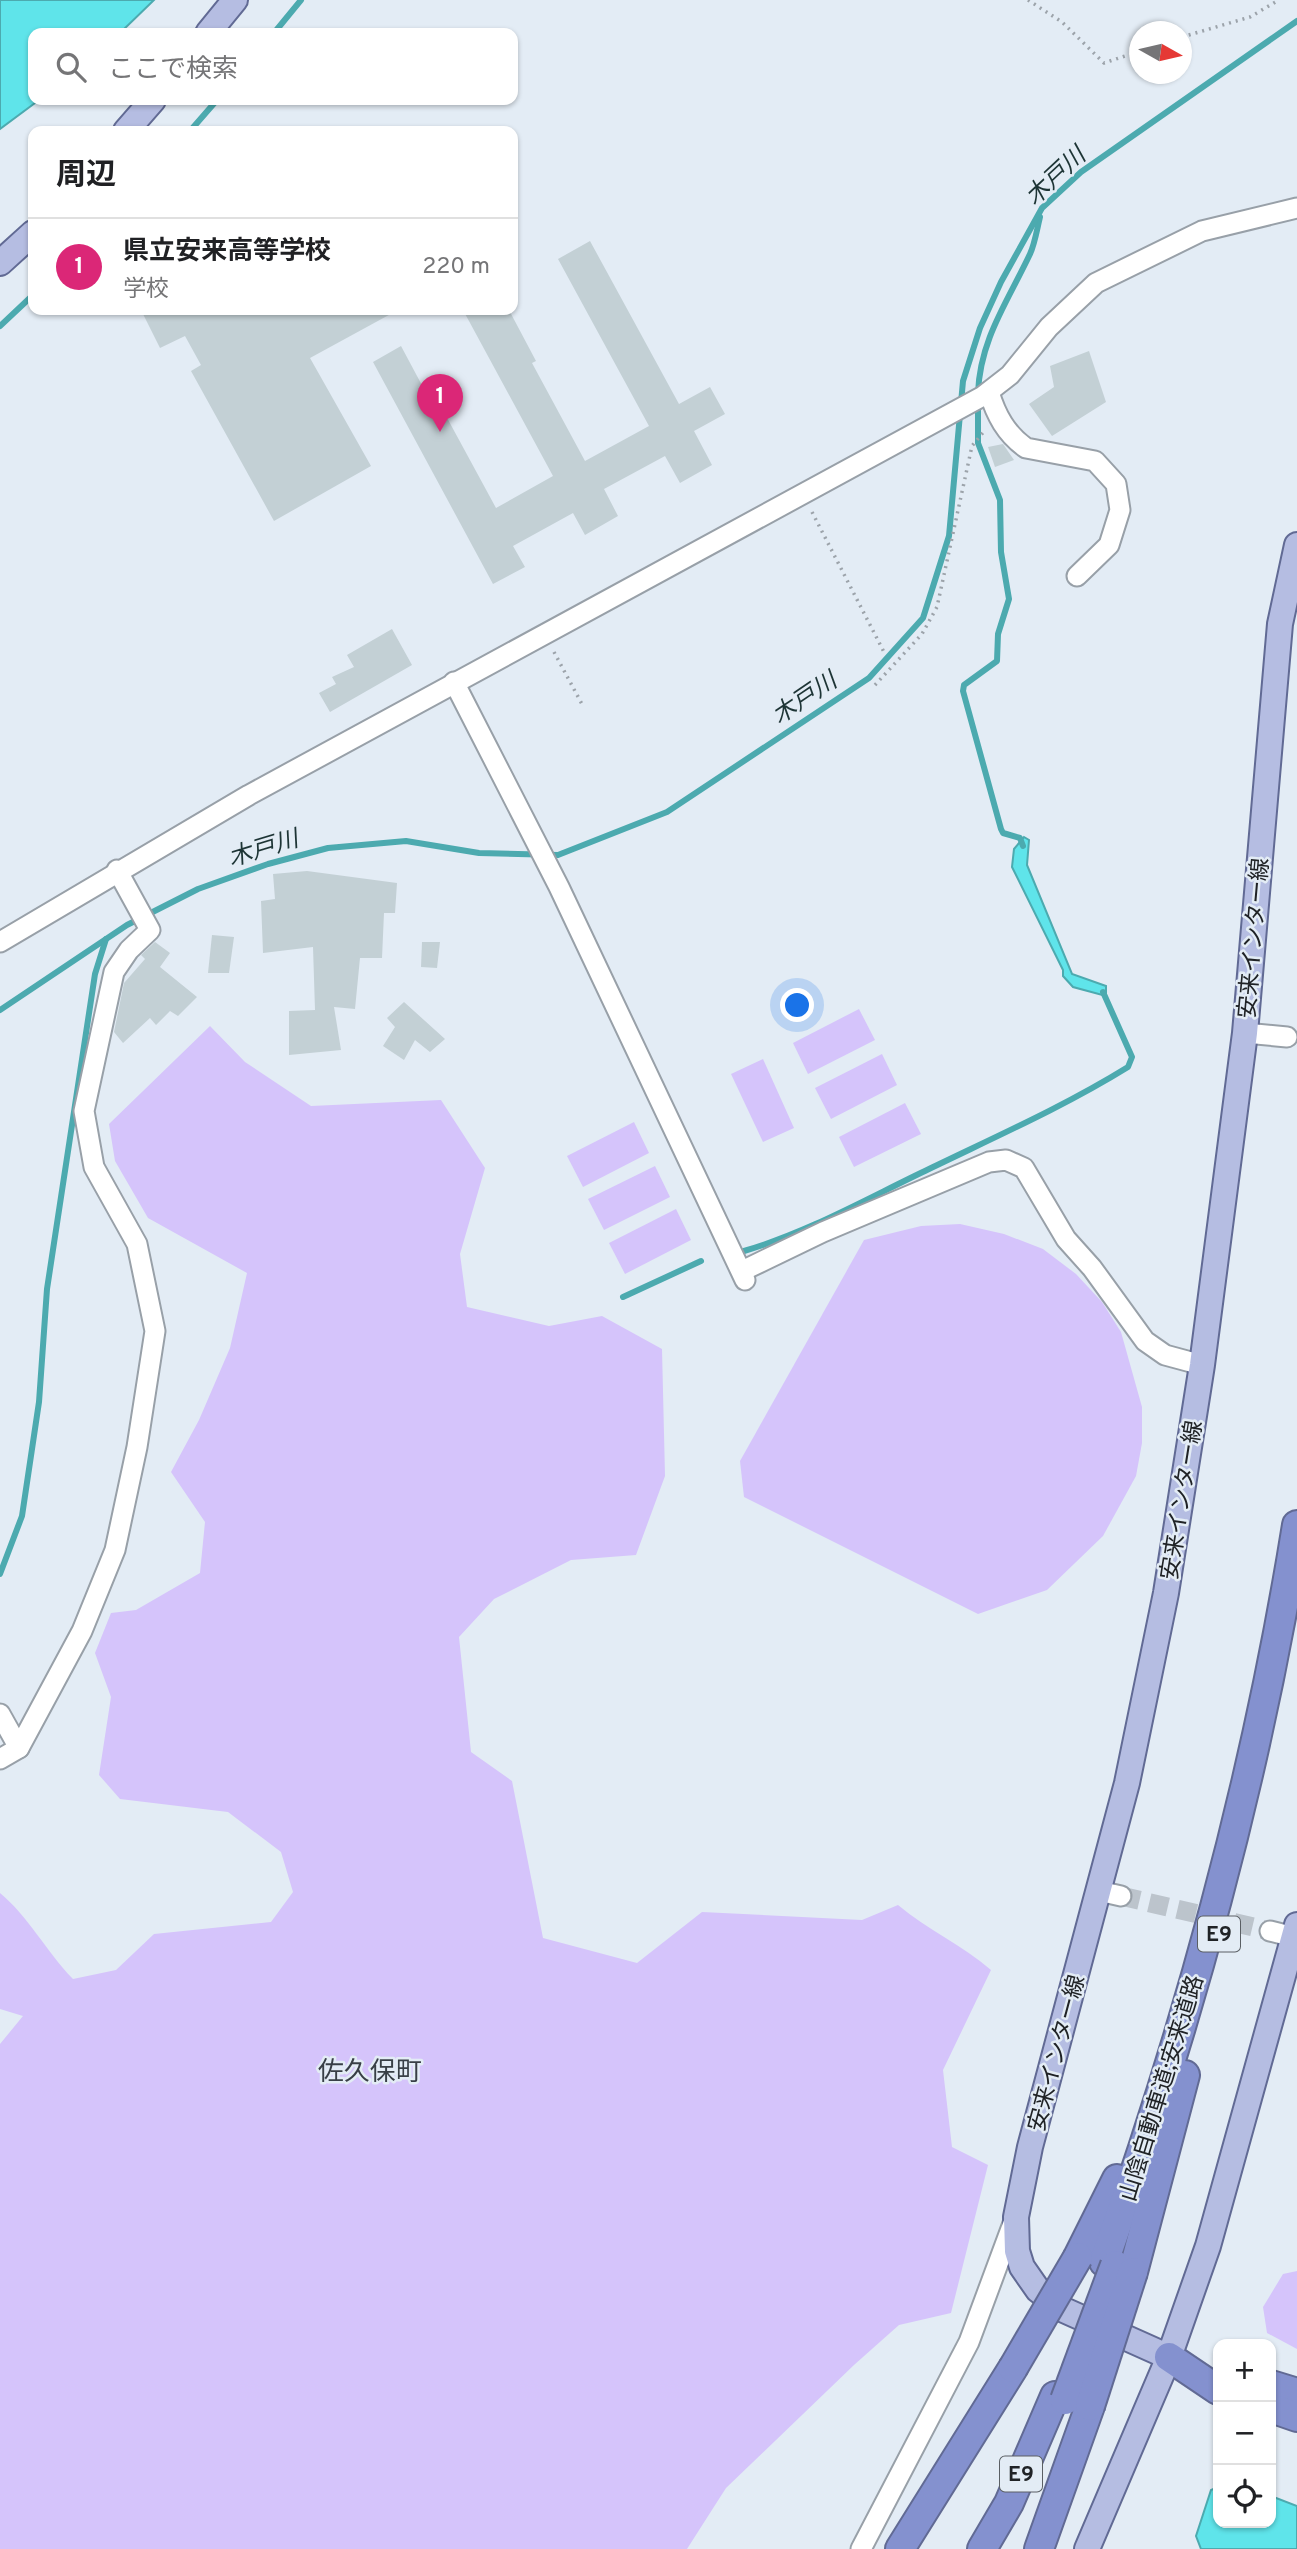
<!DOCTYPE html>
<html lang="ja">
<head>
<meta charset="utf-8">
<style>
  :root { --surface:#fff; --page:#f2f2f2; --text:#202124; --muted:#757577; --line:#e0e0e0; --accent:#db2777 }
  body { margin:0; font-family:Overpass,"Noto Sans JP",sans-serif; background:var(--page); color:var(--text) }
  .controls { position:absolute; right:21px; bottom:21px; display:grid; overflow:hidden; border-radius:14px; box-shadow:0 2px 5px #0004 }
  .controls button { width:63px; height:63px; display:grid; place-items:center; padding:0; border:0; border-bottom:2px solid var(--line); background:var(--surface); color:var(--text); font:35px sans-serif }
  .compass { position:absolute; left:1129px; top:21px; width:63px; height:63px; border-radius:50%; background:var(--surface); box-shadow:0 2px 5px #0004; rotate:98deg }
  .you { position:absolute; left:798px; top:1006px; width:24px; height:24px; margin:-18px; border:5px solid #fff; border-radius:50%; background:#1a73e8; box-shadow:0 0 0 10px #1a73e833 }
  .badge { display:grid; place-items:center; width:46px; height:46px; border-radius:50%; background:var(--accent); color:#fff; font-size:23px; font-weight:700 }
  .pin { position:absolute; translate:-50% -58px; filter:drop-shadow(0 2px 4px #0008) }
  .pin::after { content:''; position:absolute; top:37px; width:24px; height:21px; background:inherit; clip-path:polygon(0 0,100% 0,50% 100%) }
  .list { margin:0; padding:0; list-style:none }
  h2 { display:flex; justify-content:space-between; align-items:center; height:91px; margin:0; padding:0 28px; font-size:30px }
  h2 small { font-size:23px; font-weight:400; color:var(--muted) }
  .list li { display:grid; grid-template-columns:46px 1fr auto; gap:21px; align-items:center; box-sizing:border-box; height:98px; padding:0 28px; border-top:2px solid var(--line) }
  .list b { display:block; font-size:26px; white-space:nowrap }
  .list p { margin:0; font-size:23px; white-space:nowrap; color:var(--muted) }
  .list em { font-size:23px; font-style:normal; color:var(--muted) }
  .icon { flex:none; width:38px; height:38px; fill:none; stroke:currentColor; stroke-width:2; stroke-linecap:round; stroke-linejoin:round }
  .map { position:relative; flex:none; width:1297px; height:2549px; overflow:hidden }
  .search { position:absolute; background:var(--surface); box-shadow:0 2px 5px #0004; left:28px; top:28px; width:490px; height:77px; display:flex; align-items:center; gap:18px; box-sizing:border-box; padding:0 24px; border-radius:14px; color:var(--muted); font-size:26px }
  .panel { position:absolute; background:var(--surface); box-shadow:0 2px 5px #0004; left:28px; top:126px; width:490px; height:189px; border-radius:14px }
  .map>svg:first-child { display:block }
  .green { fill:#d5c4fb }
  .water { fill:#5fe4ea; stroke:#4caaaf; stroke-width:2 }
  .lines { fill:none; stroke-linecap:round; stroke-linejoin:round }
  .stream { stroke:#4caaaf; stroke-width:6 }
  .building { fill:#c3d0d5 }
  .minor-tunnel { stroke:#bcc4cc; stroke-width:19; stroke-dasharray:19 10; stroke-linecap:butt }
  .minor-casing { stroke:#98a0a8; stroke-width:23 }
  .major-casing { stroke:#616a94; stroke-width:28 }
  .highway-casing { stroke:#616a94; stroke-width:32 }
  .path { stroke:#9ca3aa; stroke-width:3.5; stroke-dasharray:2 5; stroke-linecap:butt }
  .minor { stroke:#fff; stroke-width:19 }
  .major { stroke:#b5bde2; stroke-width:24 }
  .highway { stroke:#8491cf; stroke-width:28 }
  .highway-bridge-casing { stroke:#616a94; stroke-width:32; stroke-linecap:butt }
  .highway-bridge { stroke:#8491cf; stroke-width:28 }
  .labels { text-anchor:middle; stroke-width:5; stroke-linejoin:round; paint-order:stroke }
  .shield { fill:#e3ecf5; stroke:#5a5f64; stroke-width:2 }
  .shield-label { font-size:21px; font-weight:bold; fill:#202326 }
  .street-label { font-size:23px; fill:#202326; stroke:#e3ecf5 }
  .water-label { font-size:24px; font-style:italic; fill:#1d3435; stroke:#e3ecf5 }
  .quarter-label { font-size:26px; fill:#383f46; stroke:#e3ecf5 }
</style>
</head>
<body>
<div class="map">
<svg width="1297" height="2549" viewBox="0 0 1297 2549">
  <rect width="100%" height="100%" fill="#e3ecf5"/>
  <!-- green -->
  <g class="green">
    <path d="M859 1009 875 1040 808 1074 793 1043Z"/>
    <path d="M210 1026 245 1062 311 1106 441 1100 485 1168 460 1254 467 1307 549 1326 602 1316 662 1349 665 1476 636 1555 571 1560 494 1599 459 1637 471 1752 512 1781 543 1938 637 1963 702 1912 862 1920 898 1905C928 1930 962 1945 991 1970L943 2070 952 2147 988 2165 951 2313 899 2325 854 2365 726 2488 687 2549H0V2044L23 2016 0 2009V1893C28 1916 46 1951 73 1979L116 1970 154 1934 271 1922 293 1892 281 1852 228 1812 120 1799 99 1775 111 1697 95 1653 111 1613 136 1610 200 1573 205 1522 171 1472 199 1420 230 1348 247 1273 148 1218 115 1161 109 1124Z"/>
    <path d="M882 1054 897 1085 831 1119 815 1088Z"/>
    <path d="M763 1059 794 1128 763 1142 731 1074Z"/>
    <path d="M905 1103 921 1134 854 1167 839 1137Z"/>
    <path d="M634 1122 649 1153 583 1187 567 1156Z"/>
    <path d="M655 1166 670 1197 604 1230 588 1199Z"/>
    <path d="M676 1209 691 1240 625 1274 609 1243Z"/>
    <path d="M960 1224 1004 1234 1043 1249 1076 1274 1102 1302 1121 1332 1142 1407V1443L1136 1476 1103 1536 1047 1590 978 1614 744 1497 740 1461 864 1240 921 1226Z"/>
    <path d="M1297 2271V2349L1267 2333 1263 2307 1283 2274Z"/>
  </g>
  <!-- water -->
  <g class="water">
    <path d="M0 0H154L120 33H33V100H39L0 129Z"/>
    <path d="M1024 837 1029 840 1027 865 1072 974 1106 986V996L1073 987 1063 976V970L1012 867 1014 849Z"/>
    <path d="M1218 2487V2523H1271V2496L1297 2506V2549H1201L1196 2536 1211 2490Z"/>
  </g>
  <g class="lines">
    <!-- stream -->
    <g class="stream">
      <path d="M274 33 301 0"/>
      <path d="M190 131 217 100"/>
      <path d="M0 326 33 295"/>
      <path d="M978 393C980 339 1008 301 1030 254 1035 243 1037 229 1040 217"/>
      <path d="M978 404V443L1000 500 1001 552 1009 599 998 634 997 661 964 685 963 691 1001 829 1003 833 1020 838 1023 846"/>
      <path d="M0 1010 127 925 198 889 268 864 328 848 406 841 479 853 558 855 667 812 869 678 923 618 949 536 963 381 980 328 1001 282 1042 208 1081 172 1297 21"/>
      <path d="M744 1251C809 1232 868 1198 929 1169 995 1137 1065 1106 1128 1067L1132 1057 1103 992"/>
      <path d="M623 1297 701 1261"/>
      <path d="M0 1574 22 1516 39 1402 47 1289 95 974 106 939"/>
    </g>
  </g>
  <!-- building -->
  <g class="building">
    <path d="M590 241 679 404 710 387 725 414 694 431 712 465 680 483 665 456 604 489 618 516 585 535 573 513 513 546 525 567 493 584 373 362 401 346 432 404 439 403 496 508 553 476 463 310H509L536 361 532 363 585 461 649 426 558 259Z"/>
    <path d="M141 310H398L310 358 371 466 274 521 191 371 201 365 185 336 160 348Z"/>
    <path d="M1089 351 1106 402 1052 436 1029 404 1054 387 1050 366Z"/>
    <path d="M1003 444 1014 460 995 467 988 447Z"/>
    <path d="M392 629 412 665 330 712 319 693 336 684 332 677 354 667 347 655Z"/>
    <path d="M307 871 397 883 395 913H384L382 958H360L355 1009 334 1007 341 1050 289 1055V1011L315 1010 313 947 263 953 261 901 275 899 273 874Z"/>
    <path d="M212 935 234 937 229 973H208Z"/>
    <path d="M155 942 170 953 160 967 197 997 178 1016 170 1011 156 1025 150 1018 123 1043 114 1032 124 983 145 959 141 955Z"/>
    <path d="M422 942H440L437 968 421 967Z"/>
    <path d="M404 1002 445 1039 430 1052 415 1040 404 1060 383 1046 395 1027 387 1018Z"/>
  </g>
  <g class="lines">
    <!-- minor-tunnel -->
    <path class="minor-tunnel" d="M1121 1896 1270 1931"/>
    <defs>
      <g id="minor">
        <path d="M989 392C996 415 1006 434 1026 448L1095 461 1116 484 1120 510 1109 545 1077 576"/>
        <path d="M454 682 559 887 745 1280"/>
        <path d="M0 942 249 795 983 396 1010 375 1049 327 1096 283 1202 231 1297 208"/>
        <path d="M1245 1033 1287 1037"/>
        <path d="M742 1271 823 1232 989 1162 1006 1160 1024 1168 1066 1239 1092 1268 1145 1341 1165 1355 1202 1365"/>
        <path d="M0 1714 19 1748"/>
        <path d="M0 1759 19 1748 82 1631 115 1550 137 1447 155 1331 137 1244 94 1167 84 1111 114 972 129 950 150 930 117 870"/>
        <path d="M1099 1891 1121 1896"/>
        <path d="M1270 1931 1294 1937"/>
        <path d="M861 2549 969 2342 1015 2218"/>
      </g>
      <g id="major">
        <path d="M208 33 235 0"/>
        <path d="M126 131 153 100"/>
        <path d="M0 263 33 233"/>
        <path d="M1169 2357 1064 2310 1038 2290 1022 2267 1017 2251 1016 2217 1030 2147 1127 1783 1166 1593 1202 1365 1245 1033 1280 624 1297 545"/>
        <path d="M1087 2549 1169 2357 1208 2246 1297 1925"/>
      </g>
      <g id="highway">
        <path d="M1078 2257 1117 2179"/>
        <path d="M1104 2262C1189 2023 1257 1776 1297 1525"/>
        <path d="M1133 2272 1185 2075"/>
        <path d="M1169 2357 1218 2390"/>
        <path d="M1271 2385 1297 2393"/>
        <path d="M1271 2408 1297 2417"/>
        <path d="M900 2549 1013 2368"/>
        <path d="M982 2549 1009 2503 1055 2396"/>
        <path d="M1039 2549 1090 2406"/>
      </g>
    </defs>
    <!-- minor casing -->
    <use href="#minor" class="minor-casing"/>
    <!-- major casing -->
    <use href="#major" class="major-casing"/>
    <!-- highway casing -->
    <use href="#highway" class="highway-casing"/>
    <!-- path -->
    <g class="path">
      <path d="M1028 0 1062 22 1104 63 1140 51"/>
      <path d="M1182 37 1250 17 1279 0"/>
      <path d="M812 512 885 654"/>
      <path d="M554 652 583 706"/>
      <path d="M875 685 922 634 937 607 972 446 985 430"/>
    </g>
    <!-- minor -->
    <use href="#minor" class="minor"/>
    <!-- major -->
    <use href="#major" class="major"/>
    <!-- highway -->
    <use href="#highway" class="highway"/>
    <defs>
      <g id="highway-bridge">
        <path d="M1013 2368 1078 2257"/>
        <path d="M1065 2400 1115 2265"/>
        <path d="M1090 2406 1133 2272"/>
      </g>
    </defs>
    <!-- highway-bridge casing -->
    <use href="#highway-bridge" class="highway-bridge-casing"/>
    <!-- highway-bridge -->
    <use href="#highway-bridge" class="highway-bridge"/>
  </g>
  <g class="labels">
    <!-- shield labels -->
    <g class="shield">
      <rect x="1198" y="1916.5" width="42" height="35" rx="5"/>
      <rect x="1000" y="2456.5" width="42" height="35" rx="5"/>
    </g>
    <g class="shield-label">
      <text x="1219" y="1941">E9</text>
      <text x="1021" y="2481">E9</text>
    </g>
    <!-- street labels -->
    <g class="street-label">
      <text transform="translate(1253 938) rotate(-85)" y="8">安来インター線</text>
      <text transform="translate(1181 1500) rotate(-81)" y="8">安来インター線</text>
      <text transform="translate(1056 2053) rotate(-75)" y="8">安来インター線</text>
      <text transform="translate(1161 2088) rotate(-73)" y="8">山陰自動車道;安来道路</text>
    </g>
    <!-- water labels -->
    <g class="water-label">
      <text transform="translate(1055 176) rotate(-43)" y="8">木戸川</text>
      <text transform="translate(804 698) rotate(-34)" y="8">木戸川</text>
      <text transform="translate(263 848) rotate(-17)" y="8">木戸川</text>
    </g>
    <!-- quarter labels -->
    <g class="quarter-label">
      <text x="370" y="2080">佐久保町</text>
    </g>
  </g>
</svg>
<div class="controls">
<button>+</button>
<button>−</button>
<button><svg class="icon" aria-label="locate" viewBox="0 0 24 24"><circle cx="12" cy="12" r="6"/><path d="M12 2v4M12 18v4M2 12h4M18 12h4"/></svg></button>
</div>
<svg class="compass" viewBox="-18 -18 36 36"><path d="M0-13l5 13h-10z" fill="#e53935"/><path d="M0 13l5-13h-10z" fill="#757577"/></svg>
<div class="you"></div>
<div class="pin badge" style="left:440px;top:432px">1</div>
<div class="search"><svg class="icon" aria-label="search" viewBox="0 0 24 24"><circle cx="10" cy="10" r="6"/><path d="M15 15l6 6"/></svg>ここで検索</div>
<section class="panel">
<h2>周辺<small></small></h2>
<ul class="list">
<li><span class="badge">1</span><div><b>県立安来高等学校</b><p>学校</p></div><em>220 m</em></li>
</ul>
</section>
</div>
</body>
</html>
